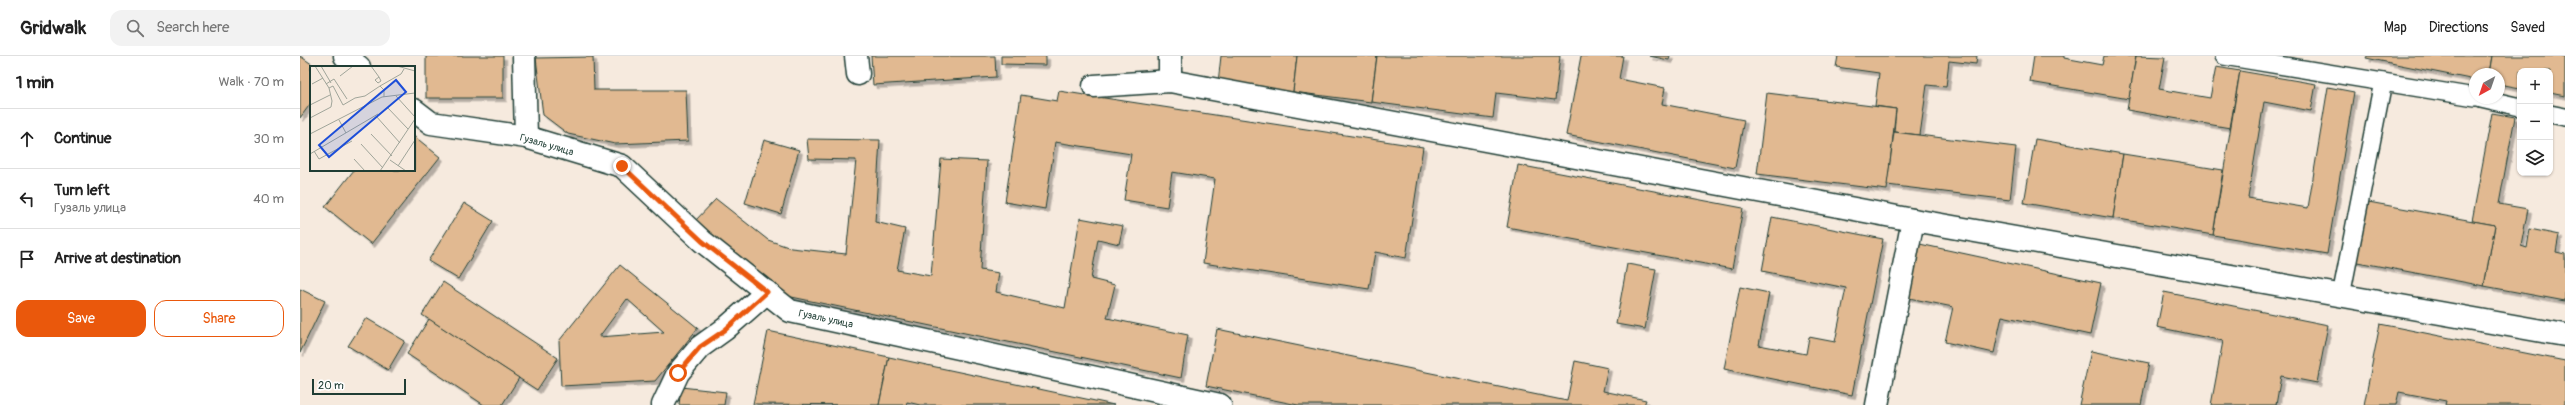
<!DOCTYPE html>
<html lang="en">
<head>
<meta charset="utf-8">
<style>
  :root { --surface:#fff; --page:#f2f2f2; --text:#222; --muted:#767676; --line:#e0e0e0; --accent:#ea580c }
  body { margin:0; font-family:Pangolin,sans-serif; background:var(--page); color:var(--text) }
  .controls { position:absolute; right:12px; top:12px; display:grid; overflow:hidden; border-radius:8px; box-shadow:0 1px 3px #0004 }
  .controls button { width:36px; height:36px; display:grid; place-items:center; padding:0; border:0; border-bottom:1px solid var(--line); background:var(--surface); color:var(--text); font:20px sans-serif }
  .compass { position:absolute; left:2169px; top:12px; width:36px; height:36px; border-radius:50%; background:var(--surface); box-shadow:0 1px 3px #0004; rotate:220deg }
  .scale { position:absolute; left:12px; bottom:10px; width:94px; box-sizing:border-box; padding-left:4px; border:2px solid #1f3d34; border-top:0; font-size:11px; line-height:14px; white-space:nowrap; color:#1f3d34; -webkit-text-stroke:3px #fff; paint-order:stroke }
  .stop { position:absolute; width:12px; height:12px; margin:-9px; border:3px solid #ea580c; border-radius:50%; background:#fff }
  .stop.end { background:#ea580c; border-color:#fff; box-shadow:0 1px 4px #0008 }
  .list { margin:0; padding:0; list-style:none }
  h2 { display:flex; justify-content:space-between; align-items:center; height:52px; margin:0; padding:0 16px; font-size:17px }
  h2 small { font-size:13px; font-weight:400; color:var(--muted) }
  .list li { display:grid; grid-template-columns:26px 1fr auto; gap:12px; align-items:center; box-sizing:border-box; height:60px; padding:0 16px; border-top:1px solid var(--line) }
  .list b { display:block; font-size:15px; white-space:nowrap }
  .list p { margin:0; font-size:13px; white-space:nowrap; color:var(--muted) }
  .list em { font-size:13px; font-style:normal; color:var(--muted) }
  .actions { display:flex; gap:8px; padding:12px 16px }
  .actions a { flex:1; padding:9px 0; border:1px solid var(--accent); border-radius:12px; text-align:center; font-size:14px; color:var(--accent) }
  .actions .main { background:var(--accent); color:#fff }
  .icon { flex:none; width:22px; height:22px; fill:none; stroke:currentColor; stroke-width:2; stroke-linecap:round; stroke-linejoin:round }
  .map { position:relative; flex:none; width:2265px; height:349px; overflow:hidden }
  header { display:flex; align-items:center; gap:24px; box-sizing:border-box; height:56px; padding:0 20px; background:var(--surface); border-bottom:1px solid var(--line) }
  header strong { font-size:19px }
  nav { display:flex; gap:22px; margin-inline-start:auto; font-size:14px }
  .search { width:280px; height:36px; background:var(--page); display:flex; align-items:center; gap:10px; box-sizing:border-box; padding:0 14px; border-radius:12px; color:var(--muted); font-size:15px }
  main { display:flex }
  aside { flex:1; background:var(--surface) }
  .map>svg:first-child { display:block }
  .building { fill:#e1b991; stroke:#1f3d34; fill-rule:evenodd; filter:url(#shadow) }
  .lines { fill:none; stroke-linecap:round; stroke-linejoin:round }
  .service-casing { stroke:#1f3d34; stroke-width:20 }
  .minor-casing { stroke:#1f3d34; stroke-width:25 }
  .service { stroke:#fff; stroke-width:17 }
  .minor { stroke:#fff; stroke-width:22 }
  .route { stroke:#ea580c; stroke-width:5 }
  .labels { text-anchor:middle; stroke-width:3; stroke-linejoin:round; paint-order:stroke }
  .street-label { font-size:10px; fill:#1f3d34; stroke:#fff }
  .inset-road { fill:none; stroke:#a0a59a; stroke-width:1 }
  .view { fill:#1d4ed8; fill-opacity:0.15; stroke:#1d4ed8; stroke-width:2 }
  .inset-edge { fill:none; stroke:#1f3d34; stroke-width:2 }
</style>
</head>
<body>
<header>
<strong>Gridwalk</strong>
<div class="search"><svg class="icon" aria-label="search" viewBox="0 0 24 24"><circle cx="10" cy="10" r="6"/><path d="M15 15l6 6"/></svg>Search here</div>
<nav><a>Map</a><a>Directions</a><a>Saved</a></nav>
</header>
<main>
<aside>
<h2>1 min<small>Walk · 70 m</small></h2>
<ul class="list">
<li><svg class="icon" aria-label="ahead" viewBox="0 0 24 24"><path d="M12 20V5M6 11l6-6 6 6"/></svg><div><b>Continue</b></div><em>30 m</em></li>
<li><svg class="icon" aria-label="left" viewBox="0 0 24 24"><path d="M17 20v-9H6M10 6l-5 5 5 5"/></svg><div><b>Turn left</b><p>Гузаль улица</p></div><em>40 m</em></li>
<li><svg class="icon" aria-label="arrive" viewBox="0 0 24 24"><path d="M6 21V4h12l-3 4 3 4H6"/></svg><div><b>Arrive at destination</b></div></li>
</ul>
<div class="actions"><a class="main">Save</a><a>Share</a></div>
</aside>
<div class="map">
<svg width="2265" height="349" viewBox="0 0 2265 349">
  <defs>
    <filter id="shadow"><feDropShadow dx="3.5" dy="3.5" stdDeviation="0" flood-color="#0004"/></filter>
  </defs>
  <rect width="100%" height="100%" fill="#f6eade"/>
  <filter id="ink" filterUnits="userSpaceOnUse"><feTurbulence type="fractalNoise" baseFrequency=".025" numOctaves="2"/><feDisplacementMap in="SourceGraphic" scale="8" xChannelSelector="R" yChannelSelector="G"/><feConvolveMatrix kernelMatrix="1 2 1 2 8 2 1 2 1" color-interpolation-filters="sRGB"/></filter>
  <g filter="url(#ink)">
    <!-- building -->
    <g class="building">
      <path d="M0 0 16 11H11V47L0 62Z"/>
      <rect x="126" y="0" width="77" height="42"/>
      <path d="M571 0H695L696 21 573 29Z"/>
      <path d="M701 0H746V9L701 8Z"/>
      <path d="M921 0H997L993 36 918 27Z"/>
      <path d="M997 0H1077L1071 46 993 36Z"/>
      <path d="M1077 0H1260L1255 44 1196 37 1193 62 1071 46Z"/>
      <path d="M1281 0H1323L1319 23 1365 32 1362 48 1444 64 1435 112 1266 79Z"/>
      <path d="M1349 0H1370L1369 4Z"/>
      <path d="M1538 0H1677L1676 8 1649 5 1646 31 1627 29 1620 79 1594 76 1596 53 1575 50 1579 17 1536 11Z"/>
      <path d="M1734 0H1764V2L1802 9 1804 0H1836L1829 43 1730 26Z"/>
      <path d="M1836 0 1865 1 1859 33 1910 42 1916 11 1940 15 1930 72 1827 54Z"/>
      <path d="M2067 0H2192L2189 18H2175V24L2066 2Z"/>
      <path d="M2192 0H2265V40L2250 37V15H2220V32L2199 28V18H2189Z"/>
      <path d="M293 1 294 34H386L388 85 315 88 268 78 243 59 236 2Z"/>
      <path d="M1940 15 2016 28 2011 55 1964 46 1948 142 2008 152 2028 31 2054 36 2027 198 1913 179Z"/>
      <path d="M759 35 1123 91 1106 202 1075 196 1069 233 903 207 915 123 872 116 867 151 824 144 831 98 755 86 745 153 705 146 721 39 757 45Z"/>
      <path d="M1467 37 1596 53 1587 134 1457 118Z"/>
      <path d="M2192 57 2215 61 2199 148 2228 153 2221 190 2227 192 2230 173 2259 179 2256 196 2265 198V245L2184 230 2195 169 2172 165Z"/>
      <path d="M1594 76 1716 91 1710 144 1587 129Z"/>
      <path d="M114 80 140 101 71 188 25 151 54 114H114Z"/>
      <path d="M507 83 580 84 575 166 605 173 597 214 631 220 641 103 687 105 680 214 699 217 696 236 765 252 780 162 823 170 819 188 798 183 791 223 815 229 807 262 888 279 881 322 482 239 394 166 416 143 468 184 491 192 546 198 556 104 509 103Z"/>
      <path d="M1735 83 1823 98 1813 162 1724 147Z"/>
      <path d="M464 84 499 94 481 158 445 147Z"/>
      <path d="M1823 98 1923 114 1913 179 1813 162Z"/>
      <path d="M1218 109 1443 152 1432 213 1207 171Z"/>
      <path d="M2063 145 2195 169 2184 230 2052 205Z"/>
      <path d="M164 147 193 165 158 223 128 205Z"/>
      <path d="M1472 161 1583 183 1552 339 1424 313 1440 231 1469 237 1459 289 1506 298 1509 281 1535 286 1546 232 1462 215Z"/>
      <path d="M1615 187 1801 227 1790 279 1702 260 1694 297 1645 286 1653 251 1604 241Z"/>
      <path d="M1327 208 1356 213 1345 273 1316 268Z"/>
      <path d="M320 209 398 272 355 325 261 330 259 285ZM327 243 364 276 299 281Z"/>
      <path d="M143 226 258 302 237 334 122 259Z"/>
      <path d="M0 233 25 245 0 297Z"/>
      <path d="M1864 236 2028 269 2017 327 1981 320 1976 349H1911L1923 285 1857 271Z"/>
      <path d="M66 262 105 285 88 314 48 290Z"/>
      <path d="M129 263 219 322 202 349H184L107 298Z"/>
      <path d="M2080 268 2265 305V349H2145L2146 345 2099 336 2096 349H2064Z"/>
      <path d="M917 273 1267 345 1275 305 1308 312 1303 335 1346 344 1344 349H998L906 330Z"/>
      <path d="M468 275 589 301 579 349 453 348Z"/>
      <path d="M1791 295 1849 307 1841 349H1779Z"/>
      <path d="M589 301 814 349H620L607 346 606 349H579Z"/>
      <path d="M381 331 426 336 424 349H379Z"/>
    </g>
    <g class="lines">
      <defs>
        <g id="service">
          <path d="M1924 0 2175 41"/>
          <path d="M2181 42 2220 51"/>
          <path d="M2250 58 2265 61"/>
          <path d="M2041 240 2083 26"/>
        </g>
        <g id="minor">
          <path d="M45 0 59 11"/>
          <path d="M224 0 226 81"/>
          <path d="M556 0 558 18"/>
          <path d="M870 0V25"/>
          <path d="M794 30 870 25 1613 164 2265 279"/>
          <path d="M114 54 131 67 226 81 322 110 402 185 490 255 920 349"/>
          <path d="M363 349 378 317 400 291 425 273 467 236"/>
          <path d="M1577 349 1613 164"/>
        </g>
      </defs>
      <!-- service casing -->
      <use href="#service" class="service-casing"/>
      <!-- minor casing -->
      <use href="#minor" class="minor-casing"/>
      <!-- service -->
      <use href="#service" class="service"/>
      <!-- minor -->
      <use href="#minor" class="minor"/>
    </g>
  </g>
  <g class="lines" filter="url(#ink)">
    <!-- route -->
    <path class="route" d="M322 110 402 185 467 236 425 274 400 291 378 317"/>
  </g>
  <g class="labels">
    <!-- street labels -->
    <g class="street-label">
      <text transform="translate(247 88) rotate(16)" y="4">Гузаль улица</text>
      <text transform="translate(526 262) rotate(12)" y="4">Гузаль улица</text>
    </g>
  </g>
  <!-- overview -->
  <g transform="translate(10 10)">
    <rect width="105" height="105" fill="#f6eade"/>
    <path class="inset-road" d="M5 0 19 22 23 20 33 39 45 32 55 30 70 20M11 0 21 17M61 0 69 11 71 15 68 17 65 14 69 11M87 0 105 5M30 10 43 0M2 18 13 12M16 18 24 13 37 33M86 30 105 51M74 31V24L70 20 91 8 94 3M0 39 20 29M77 41 98 63M66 50 90 77M0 52 21 41 22 35 19 22M29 54 36 67M0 68 72 31 105 27M61 68 82 90M51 78 73 102M4 85 9 93 42 75M0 88 68 48M44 93 55 105M80 94 96 105M88 100 105 74M70 105 105 53"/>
    <path class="view" d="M86 14 96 26 19 91 9 79Z"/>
    <rect width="105" height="105" class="inset-edge"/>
  </g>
</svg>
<div class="controls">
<button>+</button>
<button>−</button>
<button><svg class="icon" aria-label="layers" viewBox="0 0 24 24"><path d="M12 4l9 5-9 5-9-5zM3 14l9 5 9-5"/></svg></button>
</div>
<svg class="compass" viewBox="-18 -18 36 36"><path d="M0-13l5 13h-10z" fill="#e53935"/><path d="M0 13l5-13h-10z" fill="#767676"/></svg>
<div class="scale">20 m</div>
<div class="stop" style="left:378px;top:317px"></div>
<div class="stop end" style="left:322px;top:110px"></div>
</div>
</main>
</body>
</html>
